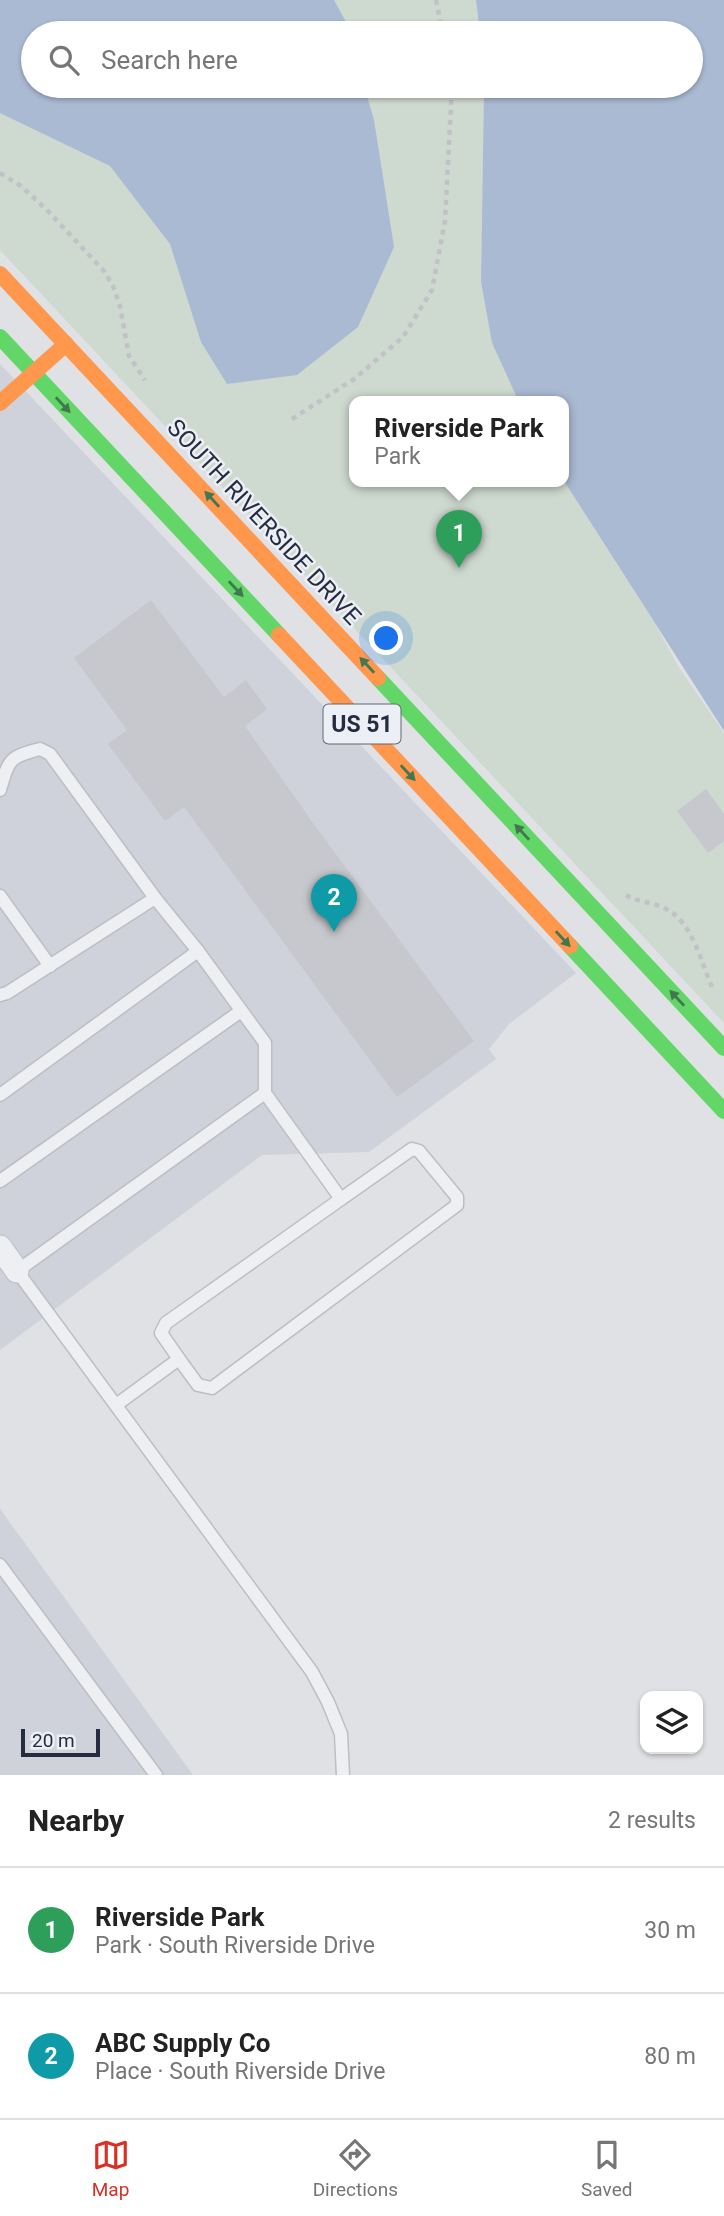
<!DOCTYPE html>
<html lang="en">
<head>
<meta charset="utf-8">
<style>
  :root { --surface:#fff; --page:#f6f6f6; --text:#222; --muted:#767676; --line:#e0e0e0; --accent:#d93025 }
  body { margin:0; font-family:Roboto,sans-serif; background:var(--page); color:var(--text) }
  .controls { position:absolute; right:21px; bottom:21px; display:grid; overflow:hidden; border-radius:14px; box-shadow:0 2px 5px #0004 }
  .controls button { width:63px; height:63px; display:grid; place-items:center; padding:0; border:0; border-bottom:2px solid var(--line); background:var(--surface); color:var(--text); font:35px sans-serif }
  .scale { position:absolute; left:21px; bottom:18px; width:79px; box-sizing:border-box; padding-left:7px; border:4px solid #252c3f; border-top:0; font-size:19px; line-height:24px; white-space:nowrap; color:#252c3f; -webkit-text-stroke:5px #eceff5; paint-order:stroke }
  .you { position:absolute; left:387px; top:639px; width:24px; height:24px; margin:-18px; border:5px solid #fff; border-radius:50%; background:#1a73e8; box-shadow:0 0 0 10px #1a73e833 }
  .badge { display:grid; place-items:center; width:46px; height:46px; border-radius:50%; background:var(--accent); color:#fff; font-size:23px; font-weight:700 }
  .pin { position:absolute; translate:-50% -58px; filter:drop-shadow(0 2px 4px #0008) }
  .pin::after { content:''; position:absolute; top:37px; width:24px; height:21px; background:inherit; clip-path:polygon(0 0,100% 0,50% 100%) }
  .popup { position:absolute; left:349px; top:396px; width:220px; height:91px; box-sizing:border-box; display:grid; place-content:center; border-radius:14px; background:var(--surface); filter:drop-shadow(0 2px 5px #0005); font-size:23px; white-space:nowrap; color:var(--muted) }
  .popup b { font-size:26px; color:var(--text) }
  .popup::after { content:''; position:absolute; left:50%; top:100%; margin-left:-14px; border:14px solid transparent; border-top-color:var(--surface) }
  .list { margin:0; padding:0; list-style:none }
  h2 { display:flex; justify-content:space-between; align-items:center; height:91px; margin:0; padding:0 28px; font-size:30px }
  h2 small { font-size:23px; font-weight:400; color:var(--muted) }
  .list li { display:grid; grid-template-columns:46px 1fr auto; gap:21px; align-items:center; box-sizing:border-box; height:126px; padding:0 28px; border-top:2px solid var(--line) }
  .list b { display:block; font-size:26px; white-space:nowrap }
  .list p { margin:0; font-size:23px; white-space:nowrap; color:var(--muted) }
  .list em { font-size:23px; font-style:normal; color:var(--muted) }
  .icon { flex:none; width:38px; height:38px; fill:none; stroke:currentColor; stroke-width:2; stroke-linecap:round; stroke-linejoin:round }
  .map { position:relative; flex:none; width:724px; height:1775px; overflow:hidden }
  .search { position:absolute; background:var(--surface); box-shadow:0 2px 5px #0004; left:21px; right:21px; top:21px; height:77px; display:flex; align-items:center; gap:18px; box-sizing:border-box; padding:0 24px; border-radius:38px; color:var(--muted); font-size:26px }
  .sheet { height:343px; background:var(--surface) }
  nav { display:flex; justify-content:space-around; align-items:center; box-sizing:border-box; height:98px; border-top:2px solid var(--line); background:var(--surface); font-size:19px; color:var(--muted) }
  nav a { display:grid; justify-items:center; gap:4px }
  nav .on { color:var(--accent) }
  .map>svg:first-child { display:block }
  .built { fill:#cfd2db }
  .green { fill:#ced9cf }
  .water { fill:#aabad3 }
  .building { fill:#c6c8cd }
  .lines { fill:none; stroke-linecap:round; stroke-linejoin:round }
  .lane-casing { stroke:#bcbec3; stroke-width:15 }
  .street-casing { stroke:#bcbec3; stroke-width:25 }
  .path { stroke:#c1c2c8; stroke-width:4.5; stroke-dasharray:5 5; stroke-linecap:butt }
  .lane { stroke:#eeeff2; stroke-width:12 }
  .street { stroke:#eeeff2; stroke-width:23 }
  .fast { stroke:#63d668; stroke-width:16 }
  .slow { stroke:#ff974d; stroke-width:16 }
  .oneway { fill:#417851 }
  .labels { text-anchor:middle; stroke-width:5; stroke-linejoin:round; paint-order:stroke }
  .shield { fill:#eceff5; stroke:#616676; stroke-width:2 }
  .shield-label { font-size:23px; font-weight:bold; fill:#252c3f }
  .street-label { font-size:24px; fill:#252c3f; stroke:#eceff5 }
</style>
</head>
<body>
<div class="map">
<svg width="724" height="1775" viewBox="0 0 724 1775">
  <rect width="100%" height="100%" fill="#dfe1e5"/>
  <!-- built -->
  <g class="built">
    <path d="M0 364 576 973 509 1024 489 1049 496 1059 369 1152 262 1155 0 1350Z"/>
    <path d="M0 1509 193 1775H0Z"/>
  </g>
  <!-- green -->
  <path class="green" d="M0 0H476L480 33H33V86H484L481 282 492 343 519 402H354V482L564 481 657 627 678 666 724 733V1023L0 250Z"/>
  <!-- water -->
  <g class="water">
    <path d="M0 0H334L345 20 349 33H33V86H364L374 120 394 247 358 327 297 375 227 384 201 342 170 244 110 166 0 113Z"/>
    <path d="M476 0H724V731L564 481V402H519L492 343 481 282 484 86H691V33H480Z"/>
  </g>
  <!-- building -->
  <g class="building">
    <path d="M151 600 224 697 246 680 267 709 245 726 313 823 474 1041 397 1097 184 807 165 821 108 744 127 730 74 658Z"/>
    <path d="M706 789 724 814V841L708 853 677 811Z"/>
  </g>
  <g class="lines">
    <defs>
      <g id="lane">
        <path d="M0 790C9 759 9 757 40 749L50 754 155 898"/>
        <path d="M0 896 50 966"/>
        <path d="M0 995 7 993 155 898 198 951 265 1043V1093L341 1199 412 1149 419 1151 457 1197V1205L212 1388 198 1385 179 1359 116 1405"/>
        <path d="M265 1093 17 1271 312 1672 328 1702 341 1734 343 1775"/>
        <path d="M0 1095 198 951"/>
        <path d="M0 1181 241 1011"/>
        <path d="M179 1359 161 1333 166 1323 341 1199"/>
        <path d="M0 1565 156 1775"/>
      </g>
      <path id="street" d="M0 1247 17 1271"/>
    </defs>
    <!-- lane casing -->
    <use href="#lane" class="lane-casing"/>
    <!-- street casing -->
    <use href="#street" class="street-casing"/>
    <!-- path -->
    <g class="path">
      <path d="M436 0 443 33"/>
      <path d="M0 173 21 186 47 210 104 271 113 286 120 306 129 356 145 380"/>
      <path d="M292 419 354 379 403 337 432 290 445 221 452 86"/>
      <path d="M626 895C639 903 655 902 668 910 693 924 701 962 712 987"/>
    </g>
    <!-- lane -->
    <use href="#lane" class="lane"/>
    <!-- street -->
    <use href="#street" class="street"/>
    <!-- fast -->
    <g class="fast">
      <path d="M0 337 279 635"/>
      <path d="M378 678 724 1048"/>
      <path d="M570 946 724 1111"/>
    </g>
    <!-- slow -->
    <g class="slow">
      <path d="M0 274 378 678"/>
      <path d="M0 403 66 344"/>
      <path d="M279 635 570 946"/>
    </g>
  </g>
  <!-- one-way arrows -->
  <defs><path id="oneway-solid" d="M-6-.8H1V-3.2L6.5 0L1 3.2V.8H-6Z" transform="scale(1.75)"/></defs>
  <g class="oneway">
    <use href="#oneway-solid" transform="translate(63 405) rotate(47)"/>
    <use href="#oneway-solid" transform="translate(212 499) rotate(-133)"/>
    <use href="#oneway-solid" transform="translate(236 589) rotate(47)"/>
    <use href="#oneway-solid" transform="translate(367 665) rotate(-133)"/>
    <use href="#oneway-solid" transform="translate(408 773) rotate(47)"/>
    <use href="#oneway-solid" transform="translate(522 832) rotate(-133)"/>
    <use href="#oneway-solid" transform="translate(563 939) rotate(47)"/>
    <use href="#oneway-solid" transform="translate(677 998) rotate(-133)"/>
  </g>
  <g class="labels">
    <!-- shield labels -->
    <rect class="shield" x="323.5" y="704.5" width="77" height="39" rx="5"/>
    <g class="shield-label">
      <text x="362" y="732">US 51</text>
    </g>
    <!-- street labels -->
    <g class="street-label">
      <text transform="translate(264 522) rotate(47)" y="8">SOUTH RIVERSIDE DRIVE</text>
    </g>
  </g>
</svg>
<div class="controls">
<button><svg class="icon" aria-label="layers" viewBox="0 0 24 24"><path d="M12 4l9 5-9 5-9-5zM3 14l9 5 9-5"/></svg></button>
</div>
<div class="scale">20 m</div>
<div class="you"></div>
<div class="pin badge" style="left:459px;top:568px;background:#2e9e5b">1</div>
<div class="popup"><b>Riverside Park</b>Park</div>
<div class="pin badge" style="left:334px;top:932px;background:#0f9aa8">2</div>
<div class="search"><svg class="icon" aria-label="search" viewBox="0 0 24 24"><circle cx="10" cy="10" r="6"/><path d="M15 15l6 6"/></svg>Search here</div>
</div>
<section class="sheet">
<h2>Nearby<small>2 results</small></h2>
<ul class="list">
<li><span class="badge" style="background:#2e9e5b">1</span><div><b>Riverside Park</b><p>Park · South Riverside Drive</p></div><em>30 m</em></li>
<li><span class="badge" style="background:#0f9aa8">2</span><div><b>ABC Supply Co</b><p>Place · South Riverside Drive</p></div><em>80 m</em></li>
</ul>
</section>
<nav>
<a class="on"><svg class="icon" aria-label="map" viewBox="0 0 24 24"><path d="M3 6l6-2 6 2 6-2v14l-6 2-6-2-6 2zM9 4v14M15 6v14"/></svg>Map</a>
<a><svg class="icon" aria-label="directions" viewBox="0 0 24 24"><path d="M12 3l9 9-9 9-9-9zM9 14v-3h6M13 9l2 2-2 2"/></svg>Directions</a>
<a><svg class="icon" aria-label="saved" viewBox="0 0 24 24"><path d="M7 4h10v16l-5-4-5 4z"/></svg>Saved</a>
</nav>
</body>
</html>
